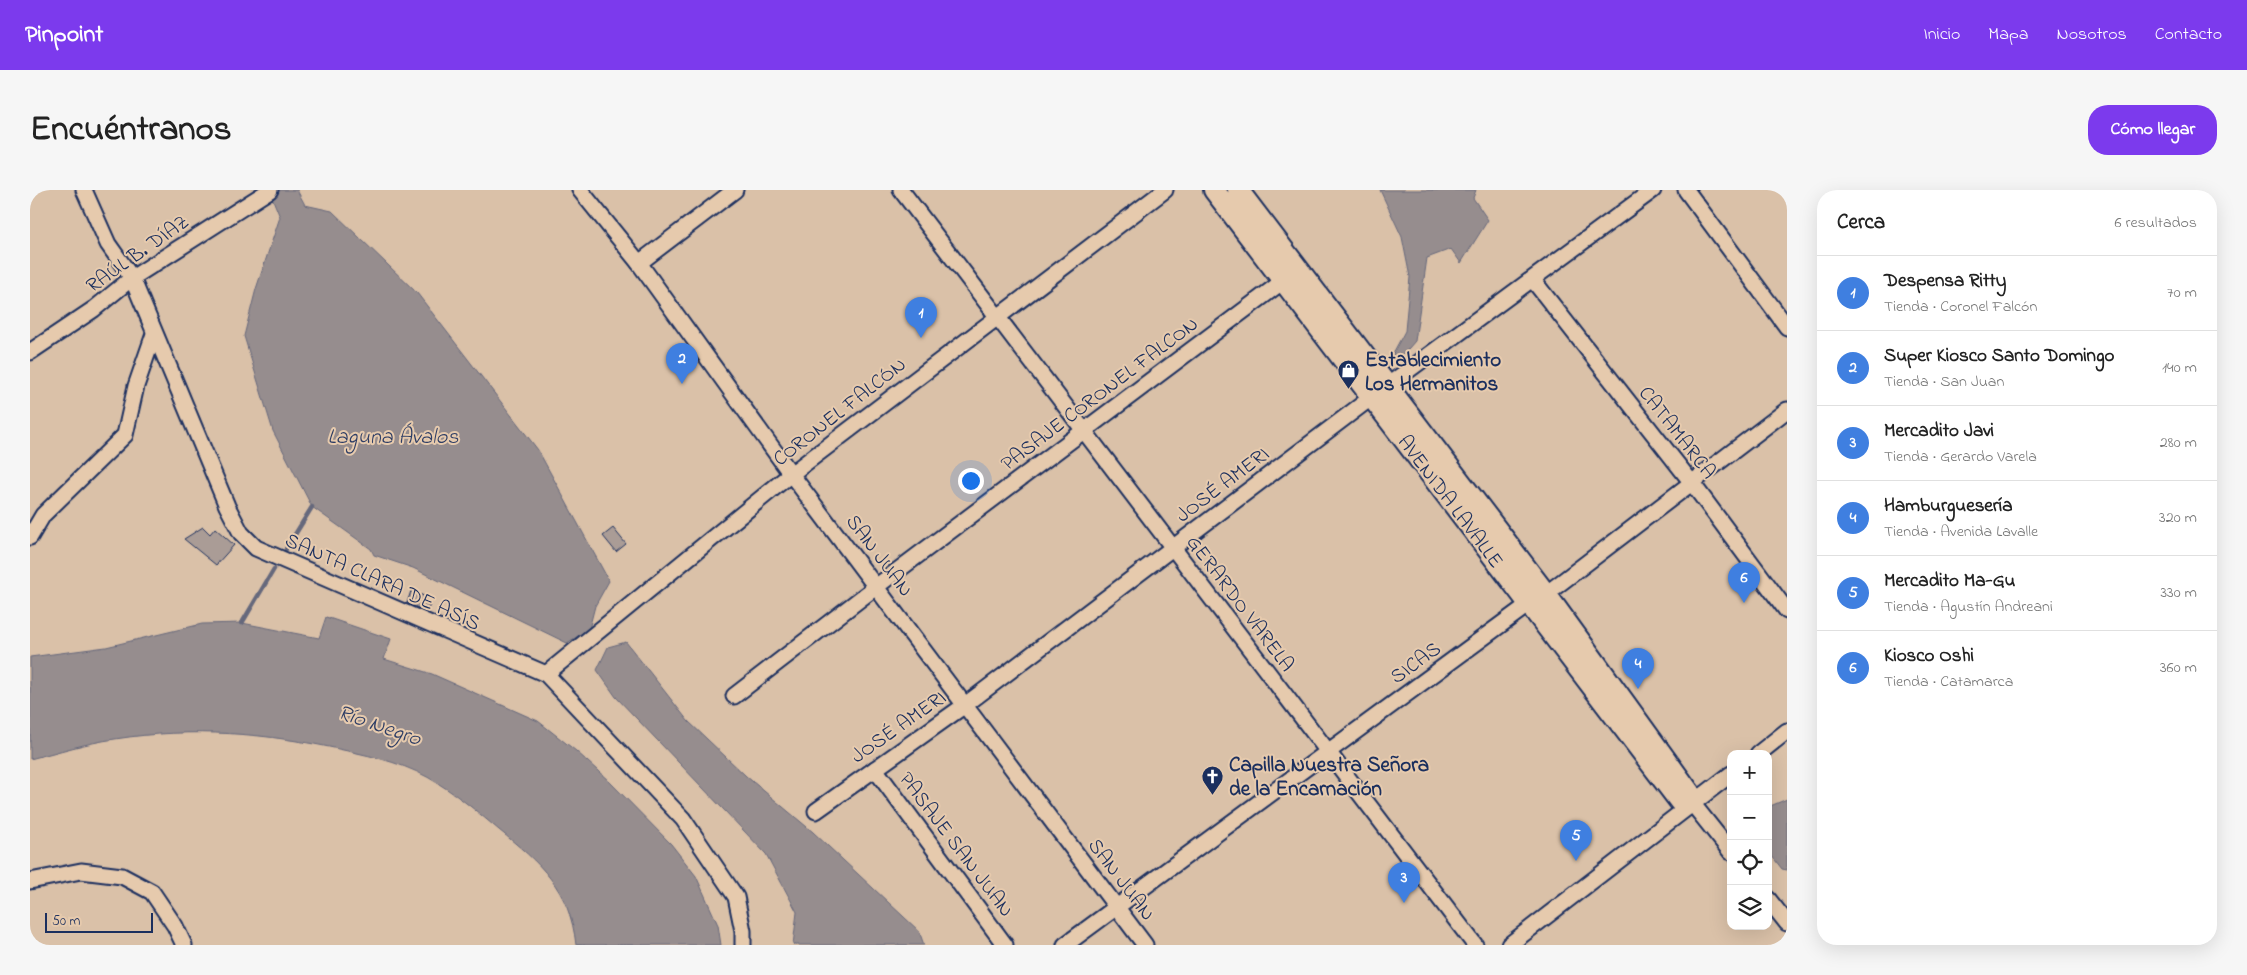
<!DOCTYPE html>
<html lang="es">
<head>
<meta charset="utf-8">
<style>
  :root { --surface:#fff; --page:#f6f6f6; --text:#222; --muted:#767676; --line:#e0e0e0; --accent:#7c3aed }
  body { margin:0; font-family:"Indie Flower",sans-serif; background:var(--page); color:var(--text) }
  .controls { position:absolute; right:15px; bottom:15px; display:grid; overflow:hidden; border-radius:10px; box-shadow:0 5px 20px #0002 }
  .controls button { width:45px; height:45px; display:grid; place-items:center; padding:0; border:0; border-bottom:1px solid var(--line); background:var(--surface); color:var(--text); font:25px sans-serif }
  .scale { position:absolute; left:15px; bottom:12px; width:108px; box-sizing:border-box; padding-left:5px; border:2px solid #1b2f5e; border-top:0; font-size:14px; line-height:18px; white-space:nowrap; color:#1b2f5e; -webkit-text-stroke:4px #e6caad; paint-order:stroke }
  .you { position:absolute; left:940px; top:290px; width:18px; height:18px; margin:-12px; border:4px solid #fff; border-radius:50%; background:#1a73e8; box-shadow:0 0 0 8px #1a73e833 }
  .badge { display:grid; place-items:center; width:32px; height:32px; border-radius:50%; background:var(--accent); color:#fff; font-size:16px; font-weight:700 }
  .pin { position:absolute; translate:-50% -41px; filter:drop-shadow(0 1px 2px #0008) }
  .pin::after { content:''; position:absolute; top:26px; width:18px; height:15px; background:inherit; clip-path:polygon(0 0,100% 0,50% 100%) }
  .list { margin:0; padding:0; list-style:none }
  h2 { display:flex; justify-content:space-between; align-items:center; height:65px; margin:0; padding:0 20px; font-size:21px }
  h2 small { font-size:16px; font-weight:400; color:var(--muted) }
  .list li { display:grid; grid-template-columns:32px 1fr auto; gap:15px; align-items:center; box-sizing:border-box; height:75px; padding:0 20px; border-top:1px solid var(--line) }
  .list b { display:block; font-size:19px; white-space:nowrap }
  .list p { margin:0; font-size:16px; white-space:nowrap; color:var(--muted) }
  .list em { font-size:16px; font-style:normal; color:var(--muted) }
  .icon { flex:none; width:28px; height:28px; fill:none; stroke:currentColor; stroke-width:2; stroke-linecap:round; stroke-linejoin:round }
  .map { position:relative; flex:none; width:1757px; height:755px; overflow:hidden; border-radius:20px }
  header { display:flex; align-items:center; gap:30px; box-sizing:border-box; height:70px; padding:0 25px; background:var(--accent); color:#fff }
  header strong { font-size:24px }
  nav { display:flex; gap:28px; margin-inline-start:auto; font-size:18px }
  .intro { display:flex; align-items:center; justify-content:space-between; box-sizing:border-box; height:120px; padding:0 30px }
  h1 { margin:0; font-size:35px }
  .button { padding:12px 22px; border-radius:20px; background:var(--accent); color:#fff; font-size:18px; font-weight:700 }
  main { display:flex; gap:30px; padding:0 30px }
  aside { flex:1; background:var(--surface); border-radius:20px; box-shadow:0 5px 20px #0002 }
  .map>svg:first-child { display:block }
  .water { fill:#968d8e; stroke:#65677b }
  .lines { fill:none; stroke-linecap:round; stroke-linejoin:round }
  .stream { stroke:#65677b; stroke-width:4.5 }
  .building { fill:#aa9c96; stroke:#1b2f5e }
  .minor-casing { stroke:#1b2f5e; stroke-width:19 }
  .major-casing { stroke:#1b2f5e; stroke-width:24 }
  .minor { stroke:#e6caad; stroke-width:15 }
  .major { stroke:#e6caad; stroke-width:20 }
  .labels { text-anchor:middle; stroke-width:4; stroke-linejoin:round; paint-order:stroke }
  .street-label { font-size:21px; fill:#1b2f5e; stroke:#e6caad }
  .poi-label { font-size:21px; font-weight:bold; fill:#1b2f5e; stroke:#e6caad; text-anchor:start }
  .water-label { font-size:22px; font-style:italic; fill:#2d3d65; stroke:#e6caad }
</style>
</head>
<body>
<header>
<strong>Pinpoint</strong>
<nav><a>Inicio</a><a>Mapa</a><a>Nosotros</a><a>Contacto</a></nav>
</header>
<div class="intro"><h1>Encuéntranos</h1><a class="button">Cómo llegar</a></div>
<main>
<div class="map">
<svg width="1757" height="755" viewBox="0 0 1757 755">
  <rect width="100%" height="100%" fill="#dac1a8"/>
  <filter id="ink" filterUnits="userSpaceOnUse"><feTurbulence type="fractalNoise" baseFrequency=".02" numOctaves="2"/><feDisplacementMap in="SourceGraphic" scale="10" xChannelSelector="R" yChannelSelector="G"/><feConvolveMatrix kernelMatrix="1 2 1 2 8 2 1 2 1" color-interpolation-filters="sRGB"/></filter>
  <g filter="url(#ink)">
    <!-- water -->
    <g class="water">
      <path d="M239 0H267L275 15 302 21 387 103 508 260 579 391 565 416 559 439 537 453 383 378 344 365 341 359 282 317 243 241 214 146 226 99 250 27Z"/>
      <path d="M1350 0H1446L1443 8 1458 30 1431 73 1421 59 1397 68 1385 151 1372 166 1354 180 1375 141 1380 87 1372 47Z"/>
      <path d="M296 427 361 449 354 469 402 484 508 531 546 561 579 591 641 654 666 686 688 735 691 755H546C540 699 510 673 469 640 450 624 430 607 409 594 380 575 347 567 313 560 238 543 162 537 85 549 56 553 28 562 0 569V467L76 457 172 434 212 433 289 448Z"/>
      <path d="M596 452 658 531 716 586 783 642 889 741 894 755H763L767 722 736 664 586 507 567 480 578 457Z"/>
      <path d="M1757 609V680L1752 679 1738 661V617Z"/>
    </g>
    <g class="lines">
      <!-- stream -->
      <g class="stream">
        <path d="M256 359 282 317"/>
        <path d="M212 433 244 379"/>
      </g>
    </g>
    <!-- building -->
    <g class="building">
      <path d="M173 337 180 344 185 338 204 355 186 375 154 349Z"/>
      <path d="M583 338 596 354 586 362 573 346Z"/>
      <path d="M381 401 402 409 397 422 377 413Z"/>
    </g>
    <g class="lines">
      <defs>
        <g id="minor">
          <path d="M54 0 78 54 102 88 197 316 211 343 226 358 516 484 653 629 706 707 713 741V755"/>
          <path d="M550 0 609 73 761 284 1115 755"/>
          <path d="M871 0 1445 755"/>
          <path d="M1656 0 1757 137"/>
          <path d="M609 73 705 0"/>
          <path d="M1503 90 1662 293 1757 421"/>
          <path d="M0 162 64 119 102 88 240 0"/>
          <path d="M0 347 13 325 95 245 106 196 124 144"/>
          <path d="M516 484 761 284 1135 0"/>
          <path d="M704 506 847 396 1261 85"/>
          <path d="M1728 564 1757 541"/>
          <path d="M845 579 975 755"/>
          <path d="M1662 613 1701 662"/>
          <path d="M786 621 935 515 1342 207 1623 0"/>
          <path d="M0 691 51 681 92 686 122 702 145 736 154 755"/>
          <path d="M1738 709 1757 733"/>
          <path d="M1035 755 1499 414 1516 404 1757 220"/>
          <path d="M1479 755 1701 584"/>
        </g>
        <path id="major" d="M1184 0 1650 612 1662 613 1660 603 1516 404 1208 0"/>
      </defs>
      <!-- minor casing -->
      <use href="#minor" class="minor-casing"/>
      <!-- major casing -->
      <use href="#major" class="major-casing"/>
      <!-- minor -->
      <use href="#minor" class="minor"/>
      <!-- major -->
      <use href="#major" class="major"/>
    </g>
  </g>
  <!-- icons -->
  <defs>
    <symbol id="shop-pin" viewBox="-11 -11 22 30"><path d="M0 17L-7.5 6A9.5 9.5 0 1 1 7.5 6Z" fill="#1b2f5e" stroke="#e6caad"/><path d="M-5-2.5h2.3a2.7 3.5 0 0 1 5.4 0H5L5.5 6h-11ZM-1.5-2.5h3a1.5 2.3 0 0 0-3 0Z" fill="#fff"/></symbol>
    <symbol id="church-pin" viewBox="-11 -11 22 30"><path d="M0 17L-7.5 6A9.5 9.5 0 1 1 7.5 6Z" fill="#1b2f5e" stroke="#e6caad"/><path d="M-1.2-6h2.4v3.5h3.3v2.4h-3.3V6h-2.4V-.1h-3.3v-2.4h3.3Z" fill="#fff"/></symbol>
  </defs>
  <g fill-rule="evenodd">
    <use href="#shop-pin" x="1306" y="168" width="25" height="34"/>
    <use href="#church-pin" x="1170" y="574" width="25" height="34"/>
  </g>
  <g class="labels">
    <!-- street labels -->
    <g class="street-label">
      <text transform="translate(107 63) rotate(-35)" y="7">RAÚL B. DÍAZ</text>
      <text transform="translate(1069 203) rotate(-37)" y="7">PASAJE CORONEL FALCON</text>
      <text transform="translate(809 221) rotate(-38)" y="7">CORONEL FALCÓN</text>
      <text transform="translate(1648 242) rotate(52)" y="7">CATAMARCA</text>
      <text transform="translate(1192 294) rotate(-37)" y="7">JOSÉ AMERI</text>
      <text transform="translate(1421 311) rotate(53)" y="7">AVENIDA LAVALLE</text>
      <text transform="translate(850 365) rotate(53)" y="7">SAN JUAN</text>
      <text transform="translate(353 391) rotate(24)" y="7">SANTA CLARA DE ASÍS</text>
      <text transform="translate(1211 413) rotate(53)" y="7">GERARDO VARELA</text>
      <text transform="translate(1385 472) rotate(-36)" y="7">SICAS</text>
      <text transform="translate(868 536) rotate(-35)" y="7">JOSÉ AMERI</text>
      <text transform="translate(927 654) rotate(53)" y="7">PASAJE SAN JUAN</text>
      <text transform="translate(1092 689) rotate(53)" y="7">SAN JUAN</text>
    </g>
    <!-- poi labels -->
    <g class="poi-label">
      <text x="1335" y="176">Establecimiento<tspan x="1335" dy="24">Los Hermanitos</tspan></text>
      <text x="1199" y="581">Capilla Nuestra Señora<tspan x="1199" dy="24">de la Encarnación</tspan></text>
    </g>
    <!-- water labels -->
    <g class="water-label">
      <text x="363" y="253">Laguna Ávalos</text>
      <text transform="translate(350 534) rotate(19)" y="8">Río Negro</text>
    </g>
  </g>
</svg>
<div class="controls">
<button>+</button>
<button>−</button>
<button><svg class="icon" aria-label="locate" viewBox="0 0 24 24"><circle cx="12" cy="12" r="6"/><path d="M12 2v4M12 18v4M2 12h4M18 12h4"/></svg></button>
<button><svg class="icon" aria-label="layers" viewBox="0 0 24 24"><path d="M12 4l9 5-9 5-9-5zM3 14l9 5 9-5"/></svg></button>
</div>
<div class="scale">50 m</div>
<div class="you"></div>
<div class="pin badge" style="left:891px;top:148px;background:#3f7fe0">1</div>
<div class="pin badge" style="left:652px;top:194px;background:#3f7fe0">2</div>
<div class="pin badge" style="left:1374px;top:713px;background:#3f7fe0">3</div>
<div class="pin badge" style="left:1608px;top:499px;background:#3f7fe0">4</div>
<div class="pin badge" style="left:1546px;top:671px;background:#3f7fe0">5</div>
<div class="pin badge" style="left:1714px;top:413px;background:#3f7fe0">6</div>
</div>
<aside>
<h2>Cerca<small>6 resultados</small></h2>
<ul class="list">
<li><span class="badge" style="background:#3f7fe0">1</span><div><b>Despensa Ritty</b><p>Tienda · Coronel Falcón</p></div><em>70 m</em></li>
<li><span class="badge" style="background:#3f7fe0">2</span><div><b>Super Kiosco Santo Domingo</b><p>Tienda · San Juan</p></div><em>140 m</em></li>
<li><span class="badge" style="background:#3f7fe0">3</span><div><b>Mercadito Javi</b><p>Tienda · Gerardo Varela</p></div><em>280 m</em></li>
<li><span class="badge" style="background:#3f7fe0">4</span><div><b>Hamburguesería</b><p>Tienda · Avenida Lavalle</p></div><em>320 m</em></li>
<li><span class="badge" style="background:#3f7fe0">5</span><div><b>Mercadito Ma-Gu</b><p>Tienda · Agustín Andreani</p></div><em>330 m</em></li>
<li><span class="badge" style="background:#3f7fe0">6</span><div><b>Kiosco Oshi</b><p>Tienda · Catamarca</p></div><em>360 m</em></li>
</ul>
</aside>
</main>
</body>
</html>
